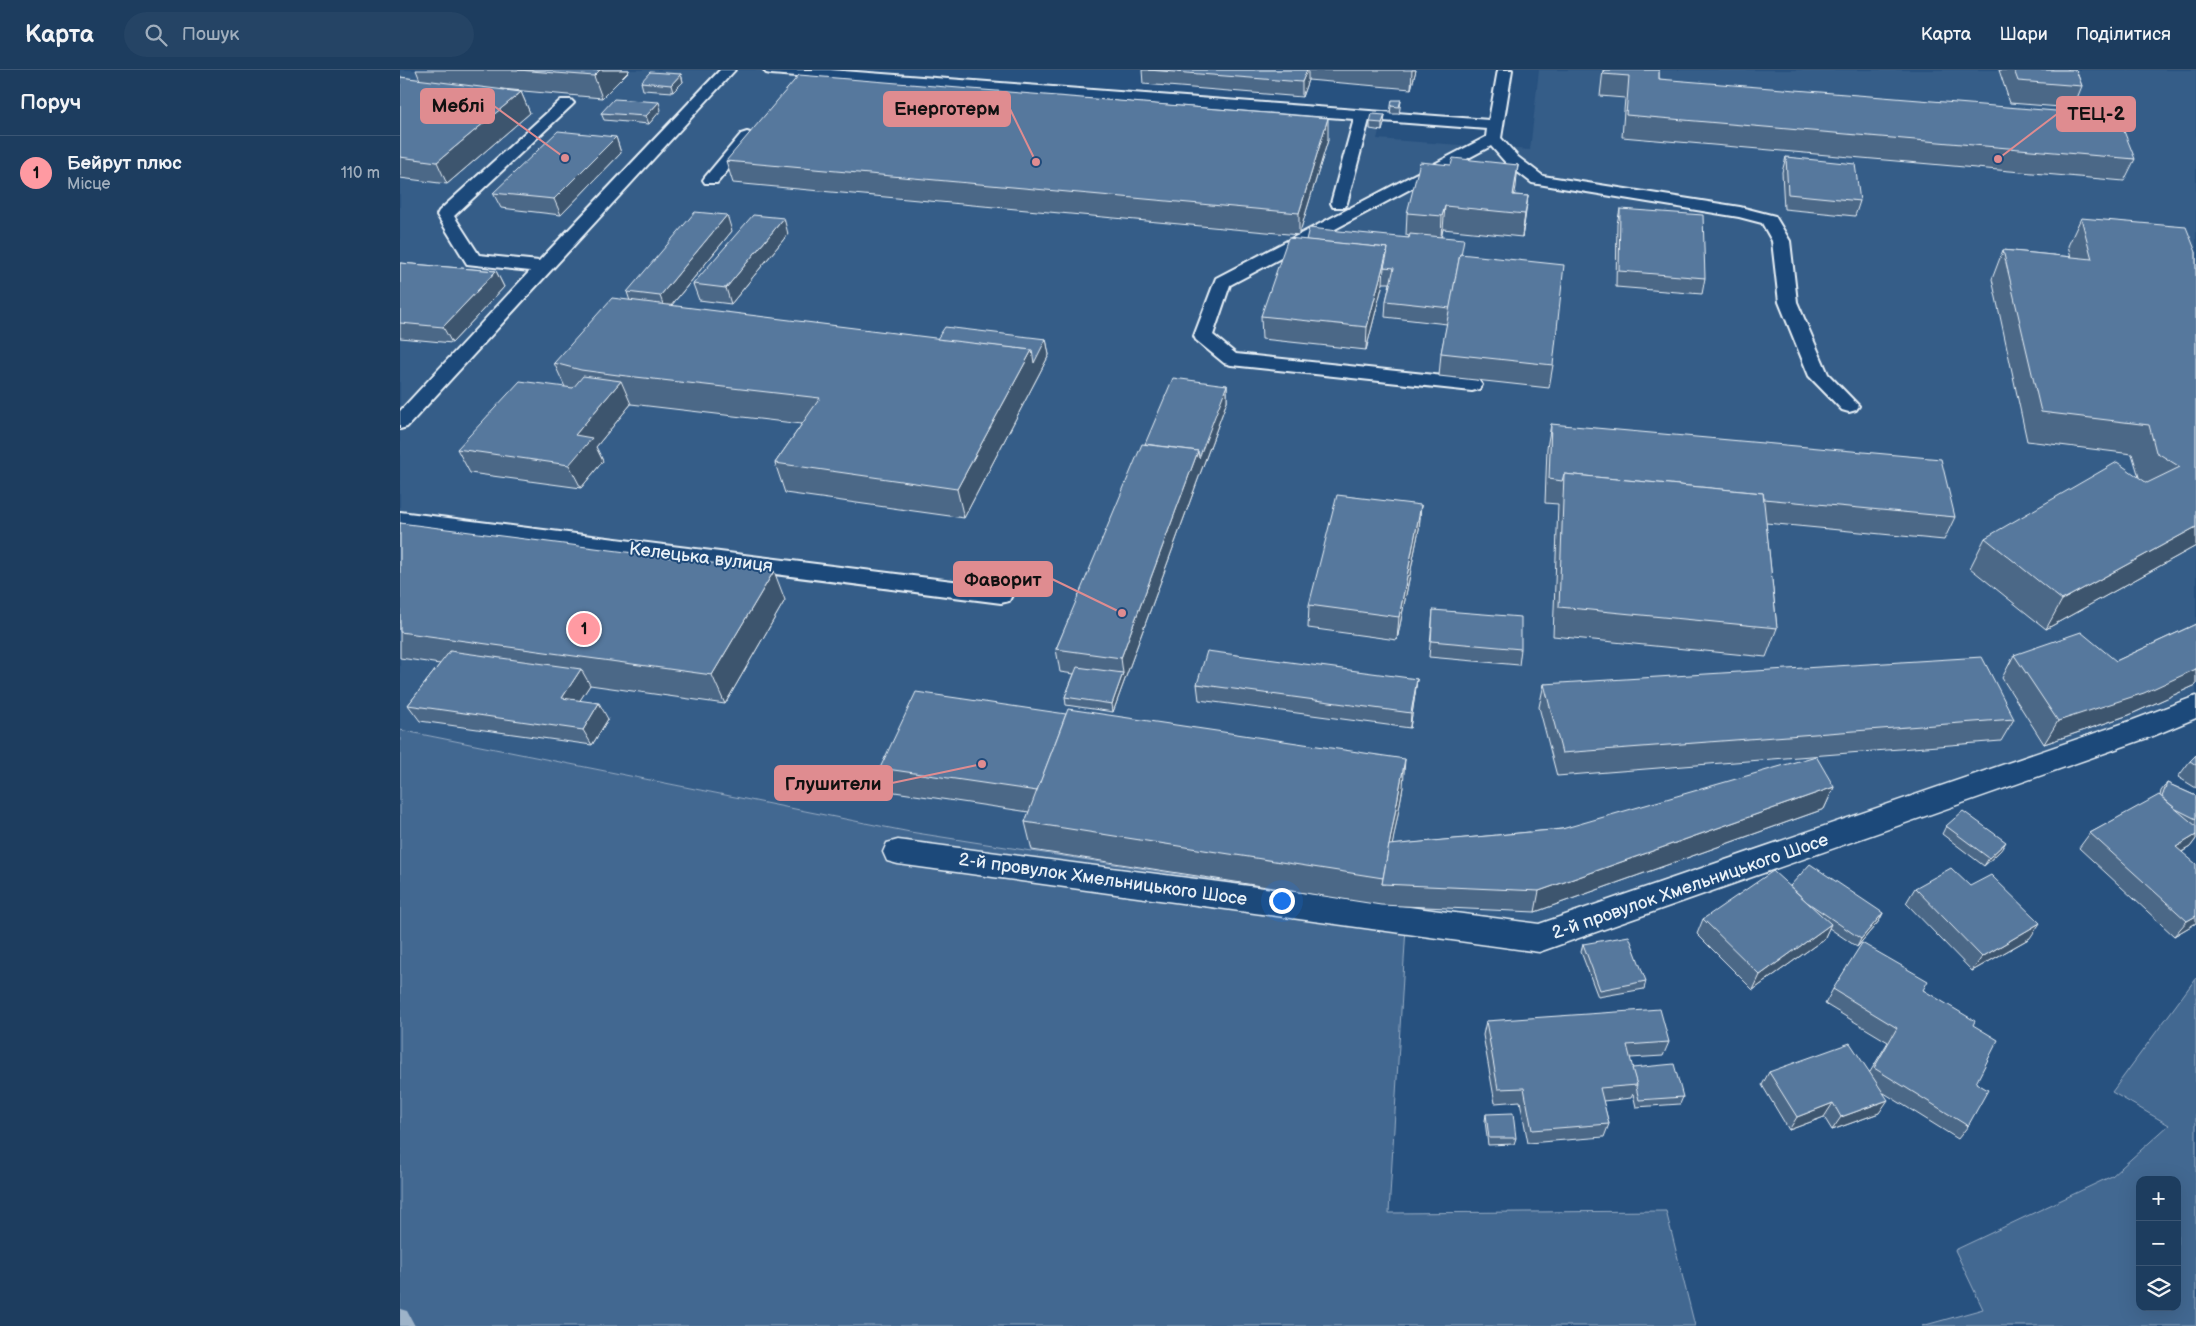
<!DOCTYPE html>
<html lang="uk">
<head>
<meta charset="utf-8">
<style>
  :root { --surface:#1d3d5f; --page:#254465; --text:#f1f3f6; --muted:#a0aebd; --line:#3b5674; --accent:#ff9aa2 }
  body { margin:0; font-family:"Balsamiq Sans",sans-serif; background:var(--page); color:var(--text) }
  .controls { position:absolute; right:15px; bottom:15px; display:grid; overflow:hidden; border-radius:10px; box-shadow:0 5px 20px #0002 }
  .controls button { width:45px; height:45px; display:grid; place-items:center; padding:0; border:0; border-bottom:1px solid var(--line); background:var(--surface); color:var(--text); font:25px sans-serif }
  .you { position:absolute; left:881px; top:830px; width:18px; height:18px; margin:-12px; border:4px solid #fff; border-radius:50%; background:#1a73e8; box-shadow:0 0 0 8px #1a73e833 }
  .badge { display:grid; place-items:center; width:32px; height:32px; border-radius:50%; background:var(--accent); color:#111; font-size:16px; font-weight:700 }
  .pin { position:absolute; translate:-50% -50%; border:2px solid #fff; box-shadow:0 1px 5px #0006 }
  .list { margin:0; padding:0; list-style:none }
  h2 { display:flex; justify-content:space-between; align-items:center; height:65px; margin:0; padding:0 20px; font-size:21px }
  h2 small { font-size:16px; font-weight:400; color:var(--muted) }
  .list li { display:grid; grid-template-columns:32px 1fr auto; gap:15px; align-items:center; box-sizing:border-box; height:75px; padding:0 20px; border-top:1px solid var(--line) }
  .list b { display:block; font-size:19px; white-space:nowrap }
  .list p { margin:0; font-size:16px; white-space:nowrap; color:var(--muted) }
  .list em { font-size:16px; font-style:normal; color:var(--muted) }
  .icon { flex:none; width:28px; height:28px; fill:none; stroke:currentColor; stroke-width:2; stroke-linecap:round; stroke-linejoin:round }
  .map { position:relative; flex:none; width:1796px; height:1256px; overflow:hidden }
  header { display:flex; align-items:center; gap:30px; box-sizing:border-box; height:70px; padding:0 25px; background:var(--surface); border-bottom:1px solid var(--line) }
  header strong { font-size:24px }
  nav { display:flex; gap:28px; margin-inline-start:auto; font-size:18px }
  .search { width:350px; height:45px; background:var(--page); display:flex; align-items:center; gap:12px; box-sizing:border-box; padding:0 18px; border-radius:28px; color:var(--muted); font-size:19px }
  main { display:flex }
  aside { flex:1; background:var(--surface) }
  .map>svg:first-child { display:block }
  .built { fill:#355d88 }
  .green { fill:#436891; stroke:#96acc4; fill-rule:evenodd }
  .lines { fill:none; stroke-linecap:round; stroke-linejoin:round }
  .stream { fill:#9db3c9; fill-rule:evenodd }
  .lane-casing { stroke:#e8f1f8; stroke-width:4 }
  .street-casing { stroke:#e8f1f8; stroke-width:3 }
  .lane { fill:#1f4a7a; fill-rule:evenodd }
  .street { fill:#1f4a7a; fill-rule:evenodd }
  .wall { fill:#4b6787; stroke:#e8f1f8 }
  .shaded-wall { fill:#3d546e; stroke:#e8f1f8 }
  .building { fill:#57789d; stroke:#e8f1f8 }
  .labels { text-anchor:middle; stroke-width:4; stroke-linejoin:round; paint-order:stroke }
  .street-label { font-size:18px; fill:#e8f1f8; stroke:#1f4a7a }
  .leader { fill:none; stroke:#df8c90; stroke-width:2 }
  .callout-dot { fill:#df8c90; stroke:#1f4a7a; stroke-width:2 }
  .callout { fill:#df8c90; stroke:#df8c90; stroke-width:2 }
  .callout-label { font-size:19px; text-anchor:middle; font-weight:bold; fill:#111 }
</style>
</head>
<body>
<header>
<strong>Карта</strong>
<div class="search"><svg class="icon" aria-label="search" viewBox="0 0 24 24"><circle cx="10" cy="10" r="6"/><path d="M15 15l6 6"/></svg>Пошук</div>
<nav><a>Карта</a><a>Шари</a><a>Поділитися</a></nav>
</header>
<main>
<aside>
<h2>Поруч<small></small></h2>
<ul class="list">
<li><span class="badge">1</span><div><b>Бейрут плюс</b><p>Місце</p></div><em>110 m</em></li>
</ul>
</aside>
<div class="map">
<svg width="1796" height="1256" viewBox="0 0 1796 1256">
  <rect width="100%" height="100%" fill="#27517f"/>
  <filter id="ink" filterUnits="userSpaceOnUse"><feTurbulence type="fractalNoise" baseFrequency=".02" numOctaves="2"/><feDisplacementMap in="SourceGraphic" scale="10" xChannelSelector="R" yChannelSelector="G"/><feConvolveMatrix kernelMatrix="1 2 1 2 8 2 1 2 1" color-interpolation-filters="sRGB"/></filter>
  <g filter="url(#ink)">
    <!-- built -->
    <path class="built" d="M0 0H441L984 42 977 69 1130 80 1139 0H1796V623L1733 648 1135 860 510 762 0 660Z"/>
    <!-- green -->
    <g class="green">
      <path d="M0 660 510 762 1007 840 989 1143 1266 1141 1295 1256H0Z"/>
      <path d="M1796 908V1256H1522L1583 1239 1555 1180 1712 1106 1769 1055 1712 1022ZM1740 1110H1777V1237H1740Z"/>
    </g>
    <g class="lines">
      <!-- stream -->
      <path class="stream" d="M0 1239 7 1241 15 1256H0Z"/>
      <defs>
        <g id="lane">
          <path d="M320 0H335L7 357 0 359V341L130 201 67 194 37 145 39 141 161 30H171L174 33 171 36 54 146 79 185 139 191Z"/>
          <path d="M364 0H430L1089 50 1098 0H1112L1101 68 1118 87 1143 106 1340 137 1375 146 1390 171 1397 232 1428 304 1459 336 1456 340 1449 342 1442 340 1409 306 1379 232 1372 171 1362 153 1339 147 1132 113 1106 93 1091 76 830 215 813 265 836 284 1072 309 1079 311 1082 315 1079 319 1072 321 831 295 824 293 796 270 794 266 816 208 1086 67 1087 59 969 50 947 133 945 137H933L931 133 954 49 371 4 366 3Z"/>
          <path d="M347 62 353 64 355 67 353 70 317 113H305L303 110 305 107 341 64Z"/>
          <path d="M0 442 601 517 609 519 612 525 609 531 601 533 0 456Z"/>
        </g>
        <path id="street" d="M1796 626V648L1753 666 1139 882 498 794 487 791 483 782 487 773 498 770 1139 854 1733 650Z"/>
      </defs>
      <!-- lane casing -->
      <use href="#lane" class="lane-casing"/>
      <!-- street casing -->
      <use href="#street" class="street-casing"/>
      <!-- lane -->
      <use href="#lane" class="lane"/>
      <!-- street -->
      <use href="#street" class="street"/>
    </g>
    <!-- wall -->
    <g class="wall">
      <path d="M16 0H229V1L202 28 101 19 121 22 130 43 47 114 0 108V7L20 10Z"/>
      <path d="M742 0H1016L1011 19 908 10 902 27 743 14Z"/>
      <path d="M1203 0H1259V9L1735 89 1724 111 1222 67 1225 28 1200 26Z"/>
      <path d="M1599 0H1676L1682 16 1673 38 1610 33Z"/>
      <path d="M281 4 283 12 273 22 243 20 241 12Z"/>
      <path d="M1001 30 1000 38 999 44H990L991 36Z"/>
      <path d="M261 40 249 54 204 50 201 43Z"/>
      <path d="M985 45 984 53 982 61 970 59V52Z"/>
      <path d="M216 67 221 83 161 145 101 138 93 123Z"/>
      <path d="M928 70 899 165 333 113 326 91Z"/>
      <path d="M1386 87 1460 131 1455 146 1384 139 1382 102Z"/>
      <path d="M1051 95H1118L1114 125 1128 126 1122 167 1043 159 1041 167 1063 185 1153 295 1149 318 1039 306 1041 283 1047 254 985 247 986 231 990 213H983L966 280 862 269 861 246 906 170 1009 168V166L1006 165 1007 143Z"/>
      <path d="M1220 139 1305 208 1302 224 1216 217 1217 154Z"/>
      <path d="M1681 148 1796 182V476L1646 559 1570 498 1585 468 1739 407 1732 384 1627 371 1592 209 1603 180 1671 187 1668 176Z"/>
      <path d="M332 161 271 236 537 269H646L649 285 564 448 385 423 375 393 402 354 231 334 196 377 203 391 181 418 70 403 57 379 165 317 154 293 230 231 227 222Z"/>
      <path d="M388 164 331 234 299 230 293 214Z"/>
      <path d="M0 193 96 201 104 217 52 273 0 268Z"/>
      <path d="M827 315V331L800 404 713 642 666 635 665 627 674 604 660 602 656 579 745 374Z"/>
      <path d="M1151 354 1555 447 1544 470 1366 453 1377 558 1366 587 1153 566 1158 434 1145 433 1147 378Z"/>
      <path d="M1021 435 1019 459 997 570 908 558 909 535Z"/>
      <path d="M0 453 385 530 325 634 190 615 180 630 208 649 192 675 20 651 8 635 40 594 0 588Z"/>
      <path d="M1033 540 1121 579 1119 595 1029 587Z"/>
      <path d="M1796 554V615L1729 645 1644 674 1602 608 1614 585 1716 591Z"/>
      <path d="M1017 609 1015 624 1010 658 799 630 797 614Z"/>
      <path d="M1144 614 1614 649 1601 671 1157 706 1139 637Z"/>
      <path d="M1796 685V718L1778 707 1790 691Z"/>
      <path d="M480 698 1003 717 992 775 1162 759 1434 717 1424 739 1135 842 981 835 632 780 625 752 629 742 488 721Z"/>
      <path d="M1767 713 1796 726V769L1790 777 1782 782 1796 853 1774 866 1679 778 1690 763 1760 726 1761 721Z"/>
      <path d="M1546 756 1601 780 1584 796 1542 764Z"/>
      <path d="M1390 816 1483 843 1479 851 1457 877 1429 858 1424 869 1353 920 1297 864 1303 849Z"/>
      <path d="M1570 816 1630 868 1572 901 1506 833 1515 818Z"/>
      <path d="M1183 874 1246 911 1244 919 1198 927 1181 882Z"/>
      <path d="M1433 919 1523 920 1573 955 1568 1056 1558 1069 1484 1023 1479 1043 1432 1060 1424 1047 1389 1060 1362 1015 1369 1002H1470L1488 972 1425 934Z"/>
      <path d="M1086 951 1269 972 1263 986 1230 988 1232 998 1283 1027 1280 1034 1236 1037 1233 1024 1231 1028 1203 1031 1209 1054 1204 1067 1128 1073 1120 1031 1095 1033 1083 965Z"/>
      <path d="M1086 1044 1116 1068 1114 1074 1088 1075 1085 1051Z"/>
    </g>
    <!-- shaded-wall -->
    <g class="shaded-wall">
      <path d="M200 0H229V1L202 28 194 6Z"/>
      <path d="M907 0H908V10L902 27V12Z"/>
      <path d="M1012 0H1016L1011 19Z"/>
      <path d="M281 4 283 12 273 22 271 15Z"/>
      <path d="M121 22 130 43 47 114 37 92Z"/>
      <path d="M259 32 261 40 249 54 246 46Z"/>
      <path d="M985 45 984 53 982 61V53Z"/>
      <path d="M928 48V70L899 165V143Z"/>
      <path d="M216 67 221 83 161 145 154 129Z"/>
      <path d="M1118 95 1116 117 1111 143 1113 125Z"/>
      <path d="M1128 126 1125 149 1122 167 1125 144Z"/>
      <path d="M1045 136 1043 159 1041 169 1042 146Z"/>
      <path d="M327 145 332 161 266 242 260 226Z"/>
      <path d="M384 148 388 164 331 234 326 218Z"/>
      <path d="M988 178 987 197H984L983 213 966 280 967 257Z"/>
      <path d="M96 201 104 217 52 273 43 257Z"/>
      <path d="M646 269 649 285 564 448 557 419 632 280Z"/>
      <path d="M221 311 231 334 196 377 203 391 181 418 169 395 175 365Z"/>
      <path d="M827 315V331L800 404 713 642 712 634 723 603 721 588 798 381Z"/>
      <path d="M1021 435 1019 459 997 570 999 547Z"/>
      <path d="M1796 457V476L1646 559 1662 530Z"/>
      <path d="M374 501 385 530 325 634 312 605Z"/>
      <path d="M181 599 190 615 171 644 162 628Z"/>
      <path d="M1796 599V615L1729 645 1644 674 1658 651Z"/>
      <path d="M1017 609 1015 624 1010 658 1011 643Z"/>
      <path d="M199 633 208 649 192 675 183 660Z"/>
      <path d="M1005 689 1003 717 985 814H982Z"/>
      <path d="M1434 717 1424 739 1135 842 1139 821Z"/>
      <path d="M1796 765V769L1790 777 1764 792 1776 777Z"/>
      <path d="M1606 772 1601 780 1584 796 1589 788Z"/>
      <path d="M1483 843 1479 851 1457 877 1461 869Z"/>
      <path d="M1796 846V853L1774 866 1787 851Z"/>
      <path d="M1640 853 1630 868 1572 901 1582 887Z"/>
      <path d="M1431 854 1424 869 1353 920 1360 905Z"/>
      <path d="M1488 1030 1479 1043 1432 1060 1441 1047Z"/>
      <path d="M1433 1033 1424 1047 1389 1060 1397 1047Z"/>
    </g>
    <!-- building -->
    <g class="building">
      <path d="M118 0H200L194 6Z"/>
      <path d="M748 0H907L902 12Z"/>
      <path d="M1204 0H1259V9L1718 46 1735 89 1226 45 1229 6 1203 4Z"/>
      <path d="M1614 0H1676L1682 16 1618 11Z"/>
      <path d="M250 2 281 4 271 15 241 12Z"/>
      <path d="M399 5 928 48 899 143 326 91Z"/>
      <path d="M0 7 121 22 37 92 0 87Z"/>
      <path d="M214 29 259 32 246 46 201 43Z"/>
      <path d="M992 30H1001L999 37 991 36Z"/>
      <path d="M972 44 985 45 982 53 970 52Z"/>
      <path d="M158 61 216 67 154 129 93 123Z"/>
      <path d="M1386 87 1455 94 1460 131 1388 124Z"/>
      <path d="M1053 88 1118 95 1113 125 1128 126 1125 144 1045 136 1042 146 1007 143 1020 92 1051 95Z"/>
      <path d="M1220 139 1303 145 1305 208 1219 201Z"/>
      <path d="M295 142 327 145 260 226 227 222Z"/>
      <path d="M353 145 384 148 326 218 293 214Z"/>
      <path d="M1681 148 1786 157 1796 182V457L1662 530 1585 468 1717 392 1747 413 1780 397 1756 382 1749 355 1641 342 1603 180 1692 189Z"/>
      <path d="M909 158 1009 168 1010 164 1064 169 1061 185 1060 184 1050 238 986 231 994 198 984 197 987 185 988 178 906 170Z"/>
      <path d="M888 168 988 178 967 257 861 246Z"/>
      <path d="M1060 184 1164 195 1153 295 1041 283Z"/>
      <path d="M0 193 96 201 43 257 0 253Z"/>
      <path d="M212 228 632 280 557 419 375 393 420 328 218 305 181 300 154 293Z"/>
      <path d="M545 257 646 269 634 293 632 280 537 269Z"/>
      <path d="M183 306 221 311 175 365 192 368 169 395 57 379 120 311 173 318Z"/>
      <path d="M773 308 827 315 799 388 798 381 745 374Z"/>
      <path d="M1151 354 1541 389 1555 447 1364 429 1363 423 1164 404 1162 411 1149 409Z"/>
      <path d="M742 374 798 381 721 588 656 579Z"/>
      <path d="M1164 404 1363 423 1377 558 1159 537Z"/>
      <path d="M937 425 1021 435 999 547 909 535Z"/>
      <path d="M0 453 374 501 312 605 0 562Z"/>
      <path d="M1033 540 1121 547V579L1031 571Z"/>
      <path d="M1796 554V599L1744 623 1658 651 1614 585 1681 562 1716 591Z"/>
      <path d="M50 581 181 599 162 628 199 633 183 660 8 635Z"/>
      <path d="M807 581 1017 609 1011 643 797 614Z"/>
      <path d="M1582 587 1614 649 1162 683 1144 614Z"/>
      <path d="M677 597 723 603 712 634 665 627Z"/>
      <path d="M516 622 666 644 637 721 480 698Z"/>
      <path d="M668 639 1005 689 983 808 625 752Z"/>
      <path d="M1796 685V695L1790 691Z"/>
      <path d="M1416 686 1434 717 1139 821 982 814 989 775 1162 759Z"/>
      <path d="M1767 713 1796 726V749L1776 739 1762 727Z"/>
      <path d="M1759 725 1796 756V765L1776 777 1796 794V846L1787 851 1690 763Z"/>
      <path d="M1563 741 1606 772 1589 788 1546 756Z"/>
      <path d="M1410 794 1483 843 1461 869 1407 832 1390 816Z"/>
      <path d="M1551 798 1570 816 1591 805 1640 853 1582 887 1515 818Z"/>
      <path d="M1373 801 1431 854 1360 905 1303 849Z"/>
      <path d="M1229 866 1246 911 1200 920 1183 874Z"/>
      <path d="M1462 873 1528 911 1523 920 1575 951 1573 955 1598 970 1576 1013 1588 1020 1568 1056 1474 998 1497 958 1433 919Z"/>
      <path d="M1260 939 1269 972 1227 975 1237 1015 1200 1018 1209 1054 1132 1060 1124 1018 1098 1019 1086 951Z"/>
      <path d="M1450 973 1488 1030 1441 1047 1433 1033 1397 1047 1369 1002Z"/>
      <path d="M1274 994 1283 1027 1239 1030 1236 1017 1237 1015 1232 998Z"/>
      <path d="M1113 1043 1116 1068H1089L1086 1044Z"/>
    </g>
  </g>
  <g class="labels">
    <!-- street labels -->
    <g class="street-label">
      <text transform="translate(301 487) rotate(7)" y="6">Келецька вулиця</text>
      <text transform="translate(703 809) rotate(8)" y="6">2-й провулок Хмельницького Шосе</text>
      <text transform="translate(1290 816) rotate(-19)" y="6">2-й провулок Хмельницького Шосе</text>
    </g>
  </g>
  <!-- callouts -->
  <path class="leader" d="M165 88L94 36M636 92L610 39M1598 89L1657 44M722 543L652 509M582 694L492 713"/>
  <g class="callout-dot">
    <circle cx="165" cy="88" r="5"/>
    <circle cx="636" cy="92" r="5"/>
    <circle cx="1598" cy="89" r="5"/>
    <circle cx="722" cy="543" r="5"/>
    <circle cx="582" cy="694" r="5"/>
  </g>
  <g class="callout">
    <rect x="21" y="19" width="73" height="34" rx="5"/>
    <rect x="484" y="22" width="126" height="34" rx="5"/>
    <rect x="1657" y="27" width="78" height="34" rx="5"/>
    <rect x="554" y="492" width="98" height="34" rx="5"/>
    <rect x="375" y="696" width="117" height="34" rx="5"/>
  </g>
  <g class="callout-label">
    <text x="58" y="42">Меблі</text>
    <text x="547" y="45">Енерготерм</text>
    <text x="1696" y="50">ТЕЦ-2</text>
    <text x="603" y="516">Фаворит</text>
    <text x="433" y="720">Глушители</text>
  </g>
</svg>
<div class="controls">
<button>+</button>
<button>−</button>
<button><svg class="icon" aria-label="layers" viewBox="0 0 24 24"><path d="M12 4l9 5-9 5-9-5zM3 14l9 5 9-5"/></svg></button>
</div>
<div class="you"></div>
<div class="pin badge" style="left:184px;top:559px">1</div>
</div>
</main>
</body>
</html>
